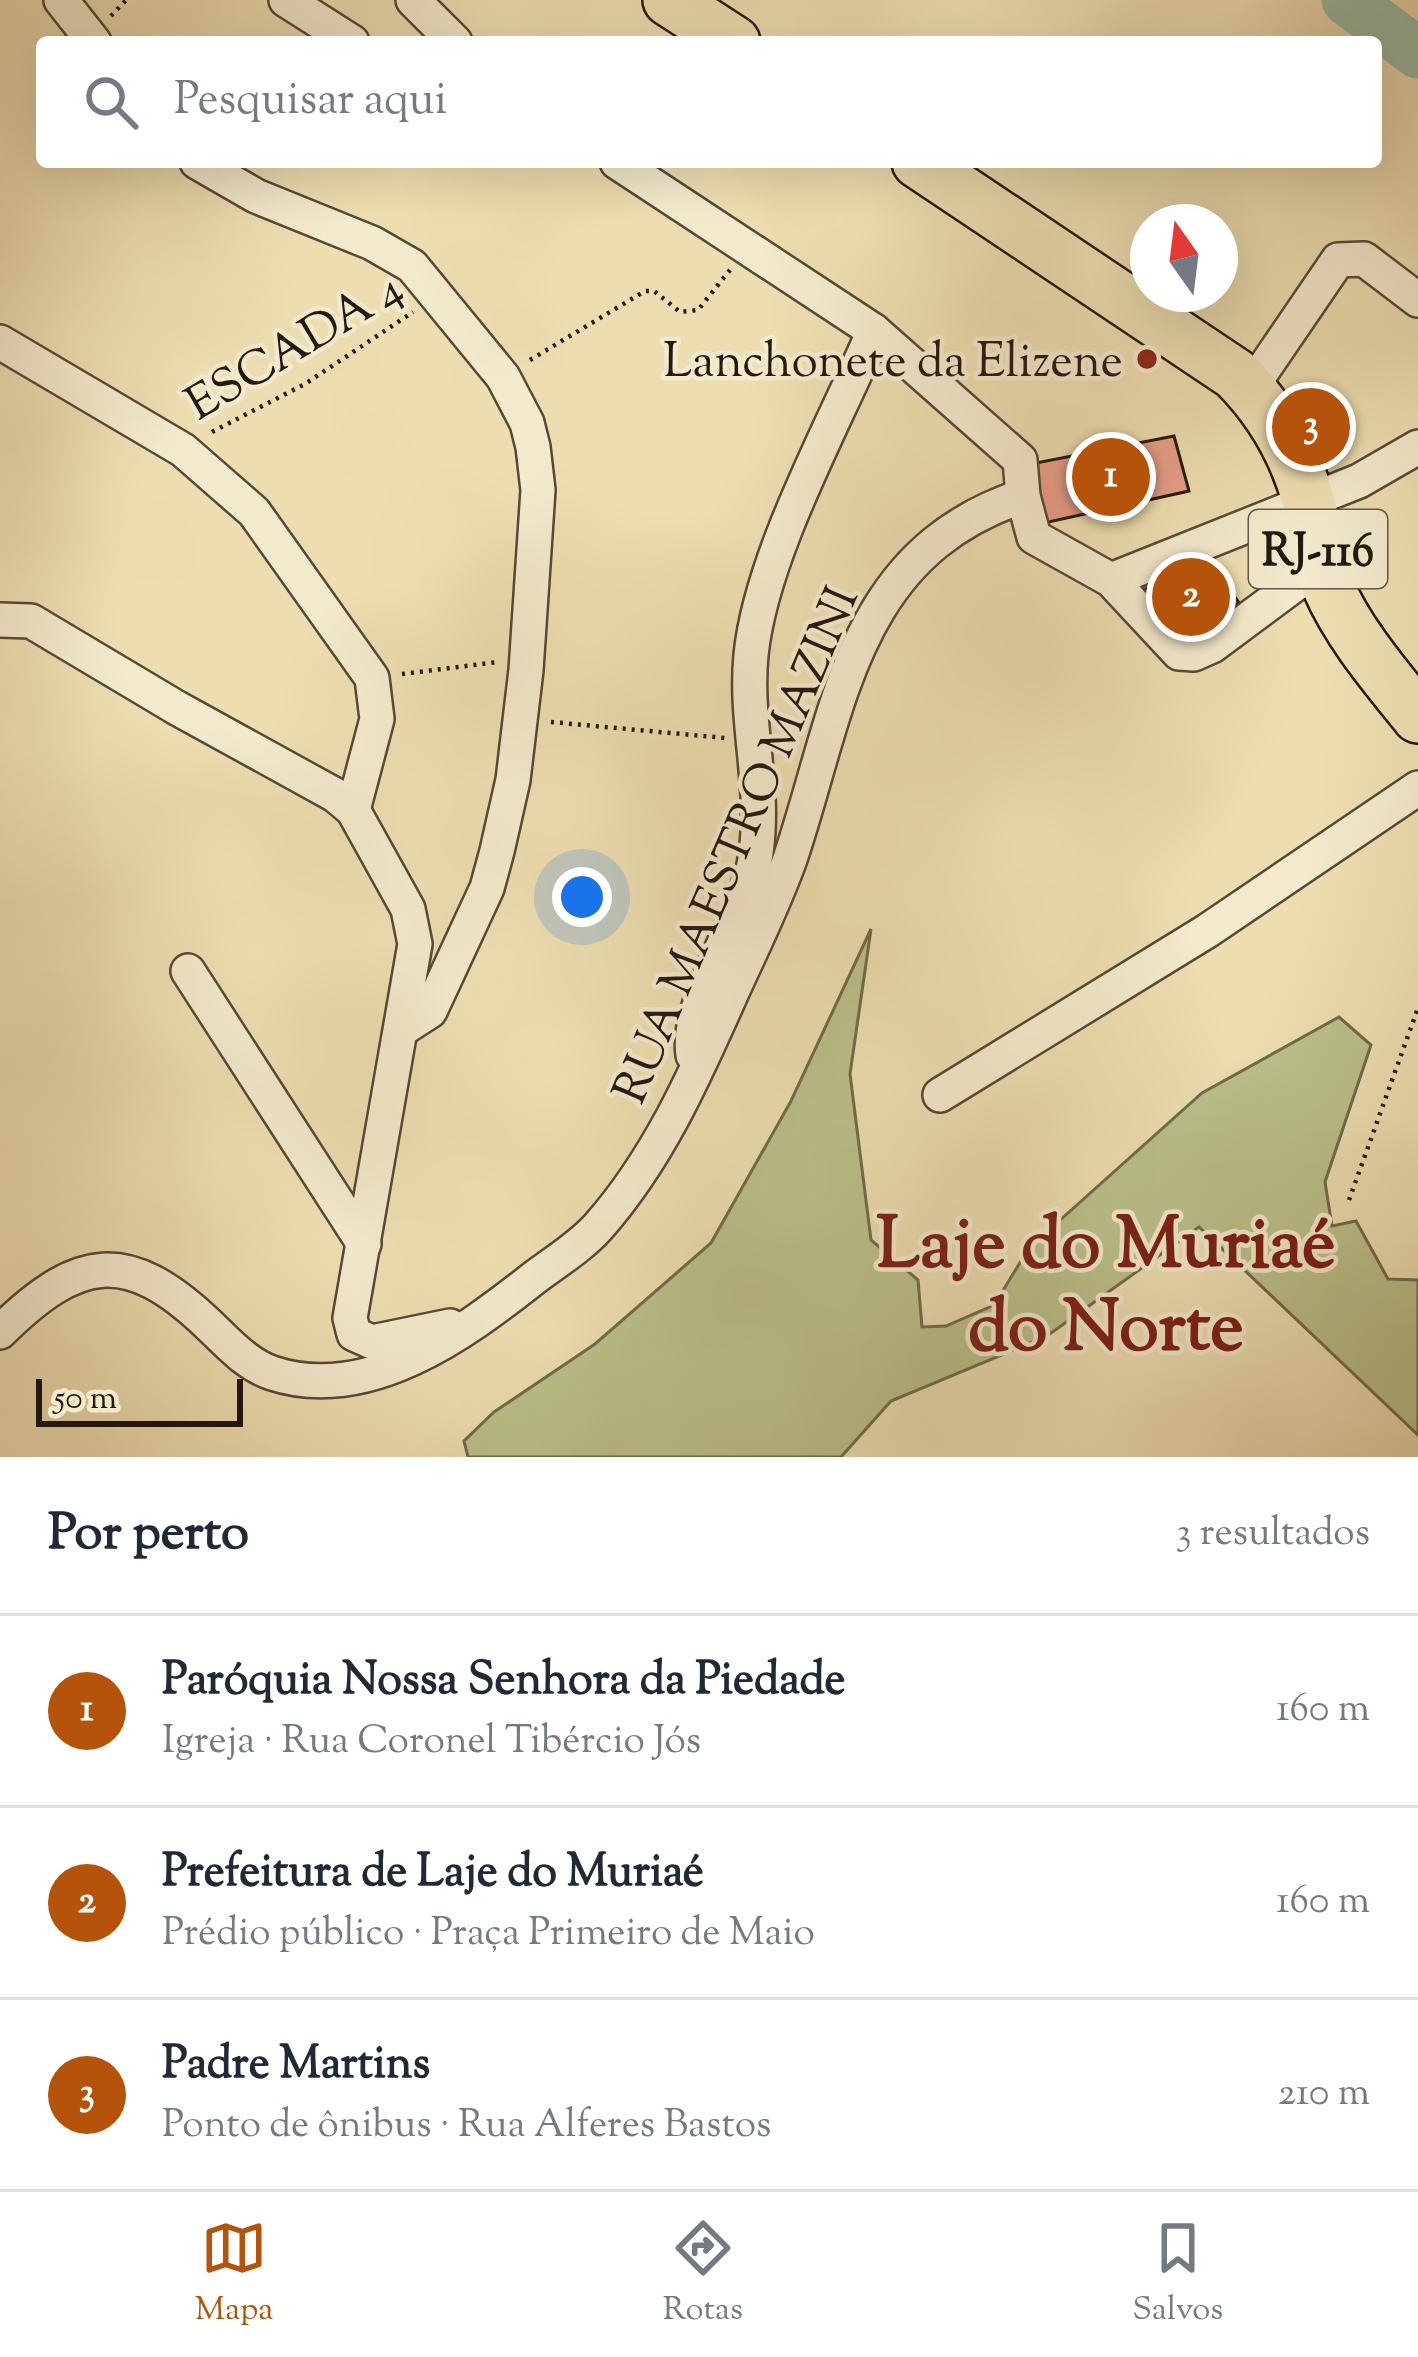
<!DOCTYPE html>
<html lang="pt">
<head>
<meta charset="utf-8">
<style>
  :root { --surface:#fff; --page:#f2f2f3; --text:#1f2937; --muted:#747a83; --line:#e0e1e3; --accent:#b45309 }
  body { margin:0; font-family:"Sorts Mill Goudy",serif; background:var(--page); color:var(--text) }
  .compass { position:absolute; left:1130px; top:204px; width:108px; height:108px; border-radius:50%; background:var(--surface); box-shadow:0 12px 48px #0002; rotate:346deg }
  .scale { position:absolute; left:36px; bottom:30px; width:207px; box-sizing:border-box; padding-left:12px; border:6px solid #24180f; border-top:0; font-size:33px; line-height:42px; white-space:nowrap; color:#24180f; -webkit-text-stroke:9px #f3e9cc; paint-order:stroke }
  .you { position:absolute; left:582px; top:897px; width:42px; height:42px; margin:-30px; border:9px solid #fff; border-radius:50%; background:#1a73e8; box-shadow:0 0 0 18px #1a73e833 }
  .badge { display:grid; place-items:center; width:78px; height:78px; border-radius:50%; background:var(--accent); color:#fff; font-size:39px; font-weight:700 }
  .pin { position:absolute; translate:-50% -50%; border:6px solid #fff; box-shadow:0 3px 12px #0006 }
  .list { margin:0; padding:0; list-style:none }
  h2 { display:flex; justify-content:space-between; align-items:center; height:156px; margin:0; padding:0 48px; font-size:51px }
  h2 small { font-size:39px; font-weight:400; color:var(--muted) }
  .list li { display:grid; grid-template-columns:78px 1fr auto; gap:36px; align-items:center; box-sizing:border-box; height:192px; padding:0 48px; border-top:3px solid var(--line) }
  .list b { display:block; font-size:45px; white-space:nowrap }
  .list p { margin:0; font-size:39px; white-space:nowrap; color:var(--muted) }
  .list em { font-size:39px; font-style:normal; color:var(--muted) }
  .icon { flex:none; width:66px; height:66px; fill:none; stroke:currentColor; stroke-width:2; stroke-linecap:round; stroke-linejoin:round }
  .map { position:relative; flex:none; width:1418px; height:1457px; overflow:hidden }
  .search { position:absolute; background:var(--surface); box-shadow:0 12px 48px #0002; left:36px; right:36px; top:36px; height:132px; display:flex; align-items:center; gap:30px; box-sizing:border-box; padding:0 42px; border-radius:12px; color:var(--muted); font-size:45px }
  .sheet { height:732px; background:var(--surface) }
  nav { display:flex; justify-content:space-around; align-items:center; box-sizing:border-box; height:168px; border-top:3px solid var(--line); background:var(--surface); font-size:33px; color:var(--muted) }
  nav a { display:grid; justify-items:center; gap:6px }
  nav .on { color:var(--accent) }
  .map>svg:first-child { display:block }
  .green { fill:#bac08a; stroke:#6f6c4c; stroke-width:3 }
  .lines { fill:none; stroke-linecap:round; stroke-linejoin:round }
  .river { stroke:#9abda6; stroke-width:51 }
  .building { fill:#e79d89; stroke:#24180f; stroke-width:3 }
  .minor-casing { stroke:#564937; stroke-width:38 }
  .primary-casing { stroke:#24180f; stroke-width:56 }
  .path { stroke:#24180f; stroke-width:4.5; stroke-dasharray:3 6; stroke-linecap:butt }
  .minor { stroke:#f3e9cc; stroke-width:33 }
  .primary { stroke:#edddb0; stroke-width:51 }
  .poi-dot { fill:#8f2418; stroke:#f3e9cc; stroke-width:4.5 }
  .labels { text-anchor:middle; stroke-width:9; stroke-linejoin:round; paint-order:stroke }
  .shield { fill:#f3e9cc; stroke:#625748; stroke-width:3 }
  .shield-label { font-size:45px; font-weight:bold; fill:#24180f }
  .street-label { font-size:48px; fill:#24180f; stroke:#f3e9cc }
  .poi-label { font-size:48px; fill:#24180f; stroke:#f3e9cc; text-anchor:end }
  .town-label { font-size:72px; font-weight:bold; fill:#7a1f14; stroke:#f3e9cc }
</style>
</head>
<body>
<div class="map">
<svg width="1418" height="1457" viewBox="0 0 1418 1457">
  <rect width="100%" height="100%" fill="#edddb0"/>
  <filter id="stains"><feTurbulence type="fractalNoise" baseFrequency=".00167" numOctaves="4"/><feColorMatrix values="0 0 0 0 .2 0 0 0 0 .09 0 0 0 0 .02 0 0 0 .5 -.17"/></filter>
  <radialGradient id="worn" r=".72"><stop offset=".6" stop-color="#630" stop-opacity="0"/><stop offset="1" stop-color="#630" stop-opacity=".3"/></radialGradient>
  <!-- green -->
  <path class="green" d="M871 929 850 1074 871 1240 918 1280 922 1327 946 1326 994 1305 1029 1248 1202 1093 1339 1017 1371 1045 1325 1182 1332 1226 1356 1221 1388 1279 1418 1280V1435L1199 1227 1047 1336 891 1401 841 1457H468L464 1441 494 1412 595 1344 711 1243 791 1101Z"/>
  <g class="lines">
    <!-- river -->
    <path class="river" d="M1347 0 1418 53"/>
  </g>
  <!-- building -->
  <g class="building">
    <path d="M1174 436 1189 491 1044 523 1036 498V463Z"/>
    <path d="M1205 552 1239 603 1174 640 1142 591Z"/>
  </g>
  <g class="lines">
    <defs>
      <g id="minor">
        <path d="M61 0 94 42"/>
        <path d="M286 0 352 42"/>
        <path d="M413 0 455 42"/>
        <path d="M197 162 256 196 372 243 412 266 503 377 527 423 533 447 538 490 526 670 513 780 497 851 487 888 430 1011 402 1029"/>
        <path d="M617 162 874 331 1020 460 1023 496 1034 537 1111 580 1179 653 1194 654 1212 646 1321 565"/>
        <path d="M0 342 183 450 254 512 372 678 377 719 353 810"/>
        <path d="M1250 389 1338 260 1364 259 1418 300"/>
        <path d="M1111 580 1359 481 1418 447"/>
        <path d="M0 620 31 621 177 708 335 795 353 810 408 909 415 944 350 1318 354 1334 372 1342 450 1326"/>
        <path d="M188 971 364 1244"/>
        <path d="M693 1055C685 1002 743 920 754 865 768 793 744 726 751 655 761 555 834 425 874 331"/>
        <path d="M940 1095 1207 931 1418 788"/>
        <path d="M0 1332C78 1255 127 1247 208 1324 227 1342 246 1364 272 1373 368 1405 464 1333 534 1278 555 1262 580 1247 598 1227 659 1158 695 1075 732 992 752 948 774 904 790 859 840 711 850 553 1023 496"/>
      </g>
      <g id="primary">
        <path d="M669 0 734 42"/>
        <path d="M918 162 1235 374C1271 410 1296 454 1309 503 1316 531 1317 559 1328 586 1348 633 1386 677 1418 717"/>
      </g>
    </defs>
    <!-- minor casing -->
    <use href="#minor" class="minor-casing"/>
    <!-- primary casing -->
    <use href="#primary" class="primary-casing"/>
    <!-- path -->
    <g class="path">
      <path d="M111 16 126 0"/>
      <path d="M530 360 645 291H654L680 312 698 310 730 270"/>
      <path d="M212 432 305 384 413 312"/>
      <path d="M402 674 498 662"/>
      <path d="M551 722 725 738"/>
      <path d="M1349 1200 1418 1008"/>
    </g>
    <!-- minor -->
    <use href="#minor" class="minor"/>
    <!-- primary -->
    <use href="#primary" class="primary"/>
  </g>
  <!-- markers -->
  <circle class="poi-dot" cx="1147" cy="359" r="12"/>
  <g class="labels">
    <!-- shield labels -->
    <rect class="shield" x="1249" y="510" width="138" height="78" rx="9"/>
    <g class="shield-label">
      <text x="1318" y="565">RJ-116</text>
    </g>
    <!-- street labels -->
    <g class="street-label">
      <text transform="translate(293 344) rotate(-31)" y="17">ESCADA 4</text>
      <text transform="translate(734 844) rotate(-67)" y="17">RUA MAESTRO MAZINI</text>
    </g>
    <!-- poi labels -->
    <g class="poi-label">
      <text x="1123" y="376">Lanchonete da Elizene</text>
    </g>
    <!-- town labels -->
    <g class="town-label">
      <text x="1106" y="1266">Laje do Muriaé<tspan x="1106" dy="83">do Norte</tspan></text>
    </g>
  </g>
  <rect width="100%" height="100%" filter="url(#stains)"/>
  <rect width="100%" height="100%" fill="url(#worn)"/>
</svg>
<svg class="compass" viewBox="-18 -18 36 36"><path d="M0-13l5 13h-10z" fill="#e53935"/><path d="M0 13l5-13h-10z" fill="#747a83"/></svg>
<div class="scale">50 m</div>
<div class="you"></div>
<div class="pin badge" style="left:1111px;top:477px">1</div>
<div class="pin badge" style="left:1191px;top:597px">2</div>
<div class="pin badge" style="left:1311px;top:427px">3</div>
<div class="search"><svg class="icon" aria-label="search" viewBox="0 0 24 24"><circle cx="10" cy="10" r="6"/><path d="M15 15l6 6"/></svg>Pesquisar aqui</div>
</div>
<section class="sheet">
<h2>Por perto<small>3 resultados</small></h2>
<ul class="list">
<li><span class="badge">1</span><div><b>Paróquia Nossa Senhora da Piedade</b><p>Igreja · Rua Coronel Tibércio Jós</p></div><em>160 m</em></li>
<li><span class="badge">2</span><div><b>Prefeitura de Laje do Muriaé</b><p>Prédio público · Praça Primeiro de Maio</p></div><em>160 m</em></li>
<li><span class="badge">3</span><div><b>Padre Martins</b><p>Ponto de ônibus · Rua Alferes Bastos</p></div><em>210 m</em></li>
</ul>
</section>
<nav>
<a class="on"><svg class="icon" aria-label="map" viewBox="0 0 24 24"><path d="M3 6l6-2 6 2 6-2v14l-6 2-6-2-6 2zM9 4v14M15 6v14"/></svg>Mapa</a>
<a><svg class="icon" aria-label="directions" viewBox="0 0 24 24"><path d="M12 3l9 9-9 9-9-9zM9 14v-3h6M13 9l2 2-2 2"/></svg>Rotas</a>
<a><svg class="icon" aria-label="saved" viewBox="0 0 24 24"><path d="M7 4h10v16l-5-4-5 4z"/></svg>Salvos</a>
</nav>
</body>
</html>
